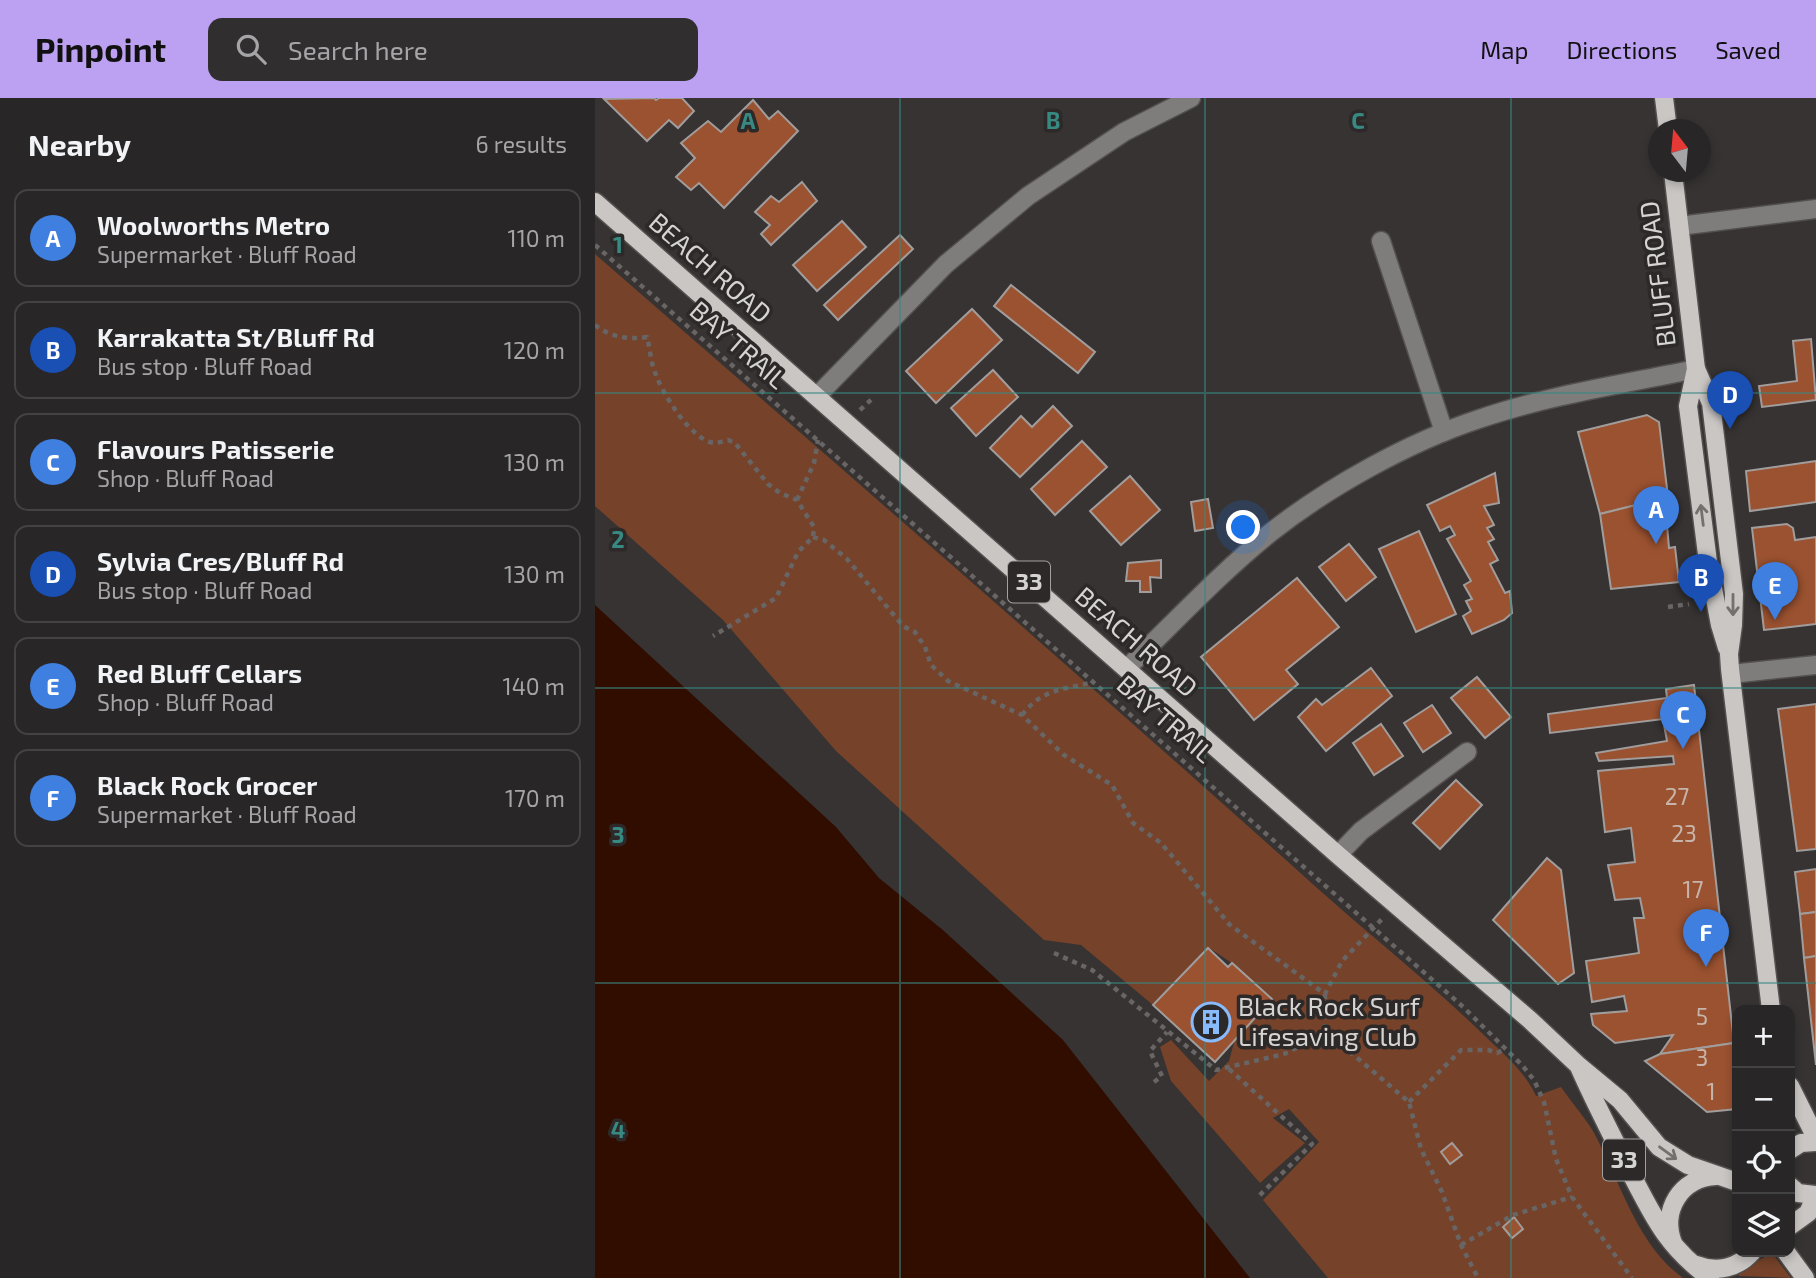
<!DOCTYPE html>
<html lang="en">
<head>
<meta charset="utf-8">
<style>
  :root { --surface:#282626; --page:#302e2e; --text:#f1f3f6; --muted:#a5a5a7; --line:#444343; --accent:#bca0f2 }
  body { margin:0; font-family:"Exo 2",sans-serif; background:var(--page); color:var(--text) }
  .controls { position:absolute; right:21px; bottom:21px; display:grid; overflow:hidden; border-radius:14px; box-shadow:0 4px 10px #0003 }
  .controls button { width:63px; height:63px; display:grid; place-items:center; padding:0; border:0; border-bottom:2px solid var(--line); background:var(--surface); color:var(--text); font:35px sans-serif }
  .compass { position:absolute; left:1053px; top:21px; width:63px; height:63px; border-radius:50%; background:var(--surface); box-shadow:0 4px 10px #0003; rotate:344deg }
  .you { position:absolute; left:649px; top:430px; width:24px; height:24px; margin:-18px; border:5px solid #fff; border-radius:50%; background:#1a73e8; box-shadow:0 0 0 10px #1a73e833 }
  .badge { display:grid; place-items:center; width:46px; height:46px; border-radius:50%; background:var(--accent); color:#fff; font-size:23px; font-weight:700 }
  .pin { position:absolute; translate:-50% -58px; filter:drop-shadow(0 2px 4px #0008) }
  .pin::after { content:''; position:absolute; top:37px; width:24px; height:21px; background:inherit; clip-path:polygon(0 0,100% 0,50% 100%) }
  .list { margin:0; padding:0; list-style:none }
  h2 { display:flex; justify-content:space-between; align-items:center; height:91px; margin:0; padding:0 28px; font-size:30px }
  h2 small { font-size:23px; font-weight:400; color:var(--muted) }
  .list li { display:grid; grid-template-columns:46px 1fr auto; gap:21px; align-items:center; box-sizing:border-box; height:98px; margin:0 14px 14px; padding:0 14px; border:2px solid var(--line); border-radius:14px }
  .list b { display:block; font-size:26px; white-space:nowrap }
  .list p { margin:0; font-size:23px; white-space:nowrap; color:var(--muted) }
  .list em { font-size:23px; font-style:normal; color:var(--muted) }
  .icon { flex:none; width:38px; height:38px; fill:none; stroke:currentColor; stroke-width:2; stroke-linecap:round; stroke-linejoin:round }
  .map { position:relative; flex:none; width:1221px; height:1180px; overflow:hidden }
  header { display:flex; align-items:center; gap:42px; box-sizing:border-box; height:98px; padding:0 35px; background:var(--accent); color:#111 }
  header strong { font-size:33px }
  nav { display:flex; gap:38px; margin-inline-start:auto; font-size:24px }
  .search { width:490px; height:63px; background:var(--page); display:flex; align-items:center; gap:18px; box-sizing:border-box; padding:0 24px; border-radius:14px; color:var(--muted); font-size:26px }
  main { display:flex }
  aside { flex:1; background:var(--surface) }
  .map>svg:first-child { display:block }
  .green { fill:#76422a }
  .water { fill:#310d00 }
  .building { fill:#9b5230; stroke:#a19d9c; stroke-width:2 }
  .lines { fill:none; stroke-linecap:round; stroke-linejoin:round }
  .minor-casing { stroke:#53504f; stroke-width:21 }
  .major-casing { stroke:#53504f; stroke-width:21 }
  .path { stroke:#686564; stroke-width:4.5; stroke-dasharray:5 5; stroke-linecap:butt }
  .minor { stroke:#7f7d7c; stroke-width:18 }
  .major { stroke:#c9c6c4; stroke-width:18 }
  .oneway { stroke:#73706e }
  .grid { fill:none; stroke:#378982; stroke-width:2; stroke-opacity:0.55 }
  .labels { text-anchor:middle; stroke-width:7; stroke-linejoin:round; paint-order:stroke }
  .number-label { font-size:23px; fill:#c7b4aa }
  .shield { fill:#2c2928; stroke:#a3a1a0; stroke-width:2 }
  .shield-label { font-size:24px; font-weight:bold; fill:#d6d4d3 }
  .street-label { font-size:26px; fill:#d6d4d3; stroke:#2c2928 }
  .poi-label { font-size:26px; fill:#d6d4d3; stroke:#2c2928; text-anchor:start }
  .grid-label { font-size:23px; text-anchor:middle; font-weight:bold; fill:#378982; stroke:#2c2928; stroke-width:7; stroke-linejoin:round; paint-order:stroke }
</style>
</head>
<body>
<header>
<strong>Pinpoint</strong>
<div class="search"><svg class="icon" aria-label="search" viewBox="0 0 24 24"><circle cx="10" cy="10" r="6"/><path d="M15 15l6 6"/></svg>Search here</div>
<nav><a>Map</a><a>Directions</a><a>Saved</a></nav>
</header>
<main>
<aside>
<h2>Nearby<small>6 results</small></h2>
<ul class="list">
<li><span class="badge" style="background:#3f7fe0">A</span><div><b>Woolworths Metro</b><p>Supermarket · Bluff Road</p></div><em>110 m</em></li>
<li><span class="badge" style="background:#1a4fb4">B</span><div><b>Karrakatta St/Bluff Rd</b><p>Bus stop · Bluff Road</p></div><em>120 m</em></li>
<li><span class="badge" style="background:#3f7fe0">C</span><div><b>Flavours Patisserie</b><p>Shop · Bluff Road</p></div><em>130 m</em></li>
<li><span class="badge" style="background:#1a4fb4">D</span><div><b>Sylvia Cres/Bluff Rd</b><p>Bus stop · Bluff Road</p></div><em>130 m</em></li>
<li><span class="badge" style="background:#3f7fe0">E</span><div><b>Red Bluff Cellars</b><p>Shop · Bluff Road</p></div><em>140 m</em></li>
<li><span class="badge" style="background:#3f7fe0">F</span><div><b>Black Rock Grocer</b><p>Supermarket · Bluff Road</p></div><em>170 m</em></li>
</ul>
</aside>
<div class="map">
<svg width="1221" height="1180" viewBox="0 0 1221 1180">
  <rect width="100%" height="100%" fill="#363332"/>
  <!-- green -->
  <g class="green">
    <path d="M0 156C241 366 483 575 721 789 778 840 838 887 892 940 911 958 930 974 941 998L966 989C976 1004 989 1018 998 1033 1025 1082 1041 1146 1088 1180H733L668 1102 724 1044 694 1011 678 1020 710 1045 665 1085 576 983 565 949 576 942 614 983 634 963 640 941 677 901 637 865 614 850 558 907 486 847 449 842 241 653 128 522 0 408Z"/>
    <path d="M1175 1156 1180 1159 1196 1180 1144 1178 1143 1174Z"/>
  </g>
  <!-- water -->
  <path class="water" d="M0 507 241 729 284 780 349 833 468 942 655 1180H0Z"/>
  <!-- building -->
  <g class="building">
    <path d="M59 0 61 2 64 0H87L99 13 83 30 74 22 52 43 9 1Z"/>
    <path d="M158 2 174 21 183 13 203 33 129 110 104 85 96 92 81 79 100 60 86 45 113 23 126 34Z"/>
    <path d="M207 84 222 103 176 147 166 136 175 127 160 114 176 98 184 104Z"/>
    <path d="M247 123 271 149 222 193 198 167Z"/>
    <path d="M305 137 318 151 243 222 229 207Z"/>
    <path d="M416 187 500 254 483 275 399 208Z"/>
    <path d="M377 211 407 242 341 305 311 273Z"/>
    <path d="M1216 241 1221 302 1167 309 1164 288 1202 283 1198 243Z"/>
    <path d="M398 272 423 299 381 338 356 310Z"/>
    <path d="M458 308 477 328 425 379 395 350 426 318 437 329Z"/>
    <path d="M1052 317 1064 324 1073 399 1005 416 983 334Z"/>
    <path d="M487 343 512 369 460 417 436 391Z"/>
    <path d="M1221 363V404L1155 413 1151 373Z"/>
    <path d="M900 375 904 405 889 408 899 427 892 430 899 441 893 444 903 462 895 466 910 495 915 493 917 515 909 522 877 536 868 518 876 513 871 503 877 501 869 487 876 483 852 441 860 437 855 428 845 433 832 407Z"/>
    <path d="M535 378 565 412 526 447 495 413Z"/>
    <path d="M1073 399 1072 427 1074 450 1080 449 1084 484 1016 491 1005 416Z"/>
    <path d="M613 401 618 430 600 433 596 404Z"/>
    <path d="M1192 426 1198 430 1200 442 1221 439V526L1169 532 1157 430Z"/>
    <path d="M824 433 861 516 821 534 784 451Z"/>
    <path d="M754 446 781 479 751 503 724 469Z"/>
    <path d="M566 462V480L555 479 556 494H545V483H531L533 465Z"/>
    <path d="M702 480 744 529 691 572 703 586 659 622 606 559Z"/>
    <path d="M776 570 797 598 731 653 703 619 721 601 727 607Z"/>
    <path d="M882 579 916 619 890 640 856 600Z"/>
    <path d="M1099 587 1139 945 1065 956 1078 937 1020 945 998 927 996 916 1032 913 1029 898 997 904 991 863 1044 855 1039 820H1049L1045 800 1020 802 1013 767 1040 764 1036 730 1010 734 1003 673 1079 666 1078 658 1004 663 1001 655 1072 643 1068 621 955 635 953 616 1072 600 1071 591Z"/>
    <path d="M1221 606V751L1202 753 1183 611Z"/>
    <path d="M837 607 856 635 828 654 809 625Z"/>
    <path d="M786 626 808 658 779 677 758 645Z"/>
    <path d="M861 682 887 707 845 751 818 725Z"/>
    <path d="M952 760 966 772 979 875 963 886 898 822Z"/>
    <path d="M1221 771V814L1205 816 1200 774Z"/>
    <path d="M1221 814V858L1209 860 1205 816Z"/>
    <path d="M613 850 633 869 637 865 677 901 620 964 558 907Z"/>
    <path d="M1221 858V967L1209 860Z"/>
    <path d="M1139 945 1142 968V1011L1112 1014 1050 963 1065 956Z"/>
    <path d="M857 1045 867 1057 855 1066 846 1054Z"/>
    <path d="M919 1119 928 1131 917 1140 908 1129Z"/>
  </g>
  <g class="lines">
    <defs>
      <g id="minor">
        <path d="M1084 128 1221 111"/>
        <path d="M786 143 849 334"/>
        <path d="M222 298 351 166 433 98 529 34 596 0"/>
        <path d="M532 570C579 525 624 476 675 435 733 389 814 344 884 321 954 297 1029 286 1101 271"/>
        <path d="M1136 576 1221 567"/>
        <path d="M743 757 766 733 872 654"/>
      </g>
      <g id="major">
        <path d="M1069 0 1073 32"/>
        <path d="M1078 74 1101 271 1116 305 1139 496 1138 527 1134 556 1135 571 1176 912"/>
        <path d="M0 104 743 757 935 922 984 968 1025 1002 1064 1049 1093 1067 1142 1084"/>
        <path d="M1101 271 1093 308 1113 464 1125 527 1132 550"/>
        <path d="M985 971C999 1003 1015 1033 1030 1064 1056 1113 1068 1146 1115 1180"/>
        <path d="M1195 988 1221 1040"/>
        <path d="M1195 1052 1206 1045 1221 1044"/>
        <path d="M1195 1088 1203 1095 1221 1097"/>
        <path d="M1195 1128 1213 1115 1221 1097"/>
        <path d="M1078 1145C1066 1113 1085 1080 1121 1078"/>
        <path d="M1191 1154 1210 1180"/>
        <path d="M1102 1167C1122 1175 1143 1170 1157 1154"/>
      </g>
    </defs>
    <!-- minor casing -->
    <use href="#minor" class="minor-casing"/>
    <!-- major casing -->
    <use href="#major" class="major-casing"/>
    <!-- path -->
    <g class="path">
      <path d="M0 147 865 906 927 967 939 982 949 1004 961 1061 977 1099 1037 1180"/>
      <path d="M0 227C15 239 33 242 52 239 55 251 56 266 61 277 68 296 98 346 122 345 125 344 129 343 133 342L140 345 173 386 185 395 202 402 219 429 218 439 203 454 181 500 118 538"/>
      <path d="M265 312 278 300"/>
      <path d="M202 402 219 365 223 342"/>
      <path d="M218 439 229 442 252 461 308 528 320 534 330 549 336 567 353 583 427 617 469 657 517 687 538 725 566 745 635 827 730 896 747 863 788 820"/>
      <path d="M1073 509 1094 506"/>
      <path d="M427 617C448 590 468 592 499 584"/>
      <path d="M459 855 497 872 621 972 689 956 730 936"/>
      <path d="M730 896V936"/>
      <path d="M730 936 760 958 814 1004 826 1051 847 1094 866 1147 883 1180"/>
      <path d="M634 971 717 1046 664 1098"/>
      <path d="M559 984 567 978 555 953 572 934"/>
      <path d="M814 1004 866 952H893L902 955 910 951"/>
      <path d="M866 1147 918 1117 977 1099"/>
    </g>
    <!-- minor -->
    <use href="#minor" class="minor"/>
    <!-- major -->
    <use href="#major" class="major"/>
  </g>
  <!-- one-way arrows -->
  <defs><path id="oneway-shaft" d="M-6 0H5M1.5-3L5.5 0L1.5 3" fill="none" stroke-width="1.6" stroke-linecap="round" stroke-linejoin="round" transform="scale(1.75)"/></defs>
  <g class="oneway">
    <use href="#oneway-shaft" transform="translate(1107 417) rotate(-97)"/>
    <use href="#oneway-shaft" transform="translate(1138 507) rotate(90)"/>
    <use href="#oneway-shaft" transform="translate(1073 1055) rotate(36)"/>
  </g>
  <!-- grid -->
  <path class="grid" d="M305 0V1180M610 0V1180M916 0V1180M0 295H1221M0 590H1221M0 885H1221"/>
  <!-- icons -->
  <defs>
    <symbol id="building-ring" viewBox="-11 -11 22 22"><circle r="9.5" fill="#2c2928" stroke="#87bbfc" stroke-width="1.5"/><path d="M-4-6H4V6H1V3H-1V6H-4ZM-2.5-4.3h1.7v1.8h-1.7ZM.8-4.3h1.7v1.8H.8ZM-2.5-1h1.7V.8h-1.7ZM.8-1h1.7V.8H.8Z" fill="#87bbfc"/></symbol>
  </defs>
  <g fill-rule="evenodd">
    <use href="#building-ring" x="594" y="902" width="44" height="44"/>
  </g>
  <g class="labels">
    <!-- number labels -->
    <g class="number-label">
      <text x="1082" y="707">27</text>
      <text x="1089" y="744">23</text>
      <text x="1098" y="800">17</text>
      <text x="1107" y="927">5</text>
      <text x="1107" y="968">3</text>
      <text x="1116" y="1002">1</text>
    </g>
    <!-- shield labels -->
    <g class="shield">
      <rect x="413" y="463.5" width="42" height="41" rx="5"/>
      <rect x="1008" y="1041.5" width="42" height="41" rx="5"/>
    </g>
    <g class="shield-label">
      <text x="434" y="492">33</text>
      <text x="1029" y="1070">33</text>
    </g>
    <!-- street labels -->
    <g class="street-label">
      <text transform="translate(115 170) rotate(41)" y="9">BEACH ROAD</text>
      <text transform="translate(1063 176) rotate(-97)" y="9">BLUFF ROAD</text>
      <text transform="translate(143 247) rotate(41)" y="9">BAY TRAIL</text>
      <text transform="translate(541 544) rotate(41)" y="9">BEACH ROAD</text>
      <text transform="translate(570 621) rotate(41)" y="9">BAY TRAIL</text>
    </g>
    <!-- poi labels -->
    <g class="poi-label">
      <text x="643" y="918">Black Rock Surf<tspan x="643" dy="30">Lifesaving Club</tspan></text>
    </g>
  </g>
  <g class="grid-label">
    <text x="153" y="31">A</text>
    <text x="458" y="31">B</text>
    <text x="763" y="31">C</text>
    <text x="23" y="155">1</text>
    <text x="23" y="450">2</text>
    <text x="23" y="745">3</text>
    <text x="23" y="1040">4</text>
  </g>
</svg>
<div class="controls">
<button>+</button>
<button>−</button>
<button><svg class="icon" aria-label="locate" viewBox="0 0 24 24"><circle cx="12" cy="12" r="6"/><path d="M12 2v4M12 18v4M2 12h4M18 12h4"/></svg></button>
<button><svg class="icon" aria-label="layers" viewBox="0 0 24 24"><path d="M12 4l9 5-9 5-9-5zM3 14l9 5 9-5"/></svg></button>
</div>
<svg class="compass" viewBox="-18 -18 36 36"><path d="M0-13l5 13h-10z" fill="#e53935"/><path d="M0 13l5-13h-10z" fill="#a5a5a7"/></svg>
<div class="you"></div>
<div class="pin badge" style="left:1061px;top:446px;background:#3f7fe0">A</div>
<div class="pin badge" style="left:1106px;top:514px;background:#1a4fb4">B</div>
<div class="pin badge" style="left:1088px;top:651px;background:#3f7fe0">C</div>
<div class="pin badge" style="left:1135px;top:331px;background:#1a4fb4">D</div>
<div class="pin badge" style="left:1180px;top:522px;background:#3f7fe0">E</div>
<div class="pin badge" style="left:1111px;top:869px;background:#3f7fe0">F</div>
</div>
</main>
</body>
</html>
